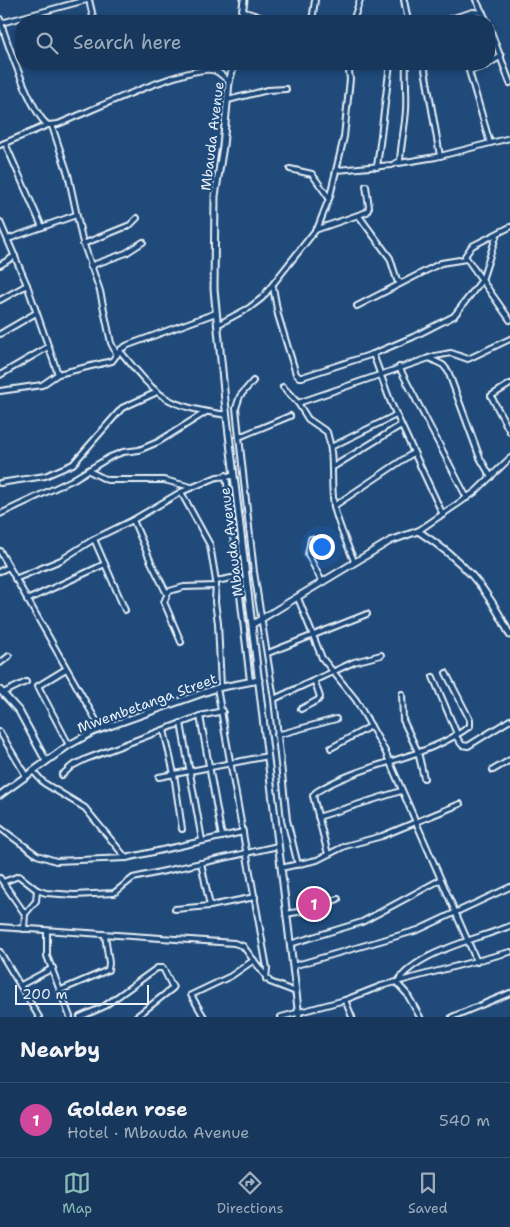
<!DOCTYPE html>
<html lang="en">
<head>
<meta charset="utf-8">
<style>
  :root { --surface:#17385c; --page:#244365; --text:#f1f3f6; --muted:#9eacbb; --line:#365272; --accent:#8bbbb9 }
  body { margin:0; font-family:"Shantell Sans",sans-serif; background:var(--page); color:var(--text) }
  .scale { position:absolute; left:15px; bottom:12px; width:134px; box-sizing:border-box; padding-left:5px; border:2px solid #e8f1f8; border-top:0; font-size:14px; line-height:18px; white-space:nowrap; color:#e8f1f8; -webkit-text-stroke:4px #1f4a7a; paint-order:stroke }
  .you { position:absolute; left:321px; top:546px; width:18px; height:18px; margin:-12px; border:4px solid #fff; border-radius:50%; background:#1a73e8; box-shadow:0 0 0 8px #1a73e833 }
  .badge { display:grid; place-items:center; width:32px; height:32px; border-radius:50%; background:var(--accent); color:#fff; font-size:16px; font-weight:700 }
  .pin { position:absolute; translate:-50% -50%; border:2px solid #fff; box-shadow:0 1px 5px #0006 }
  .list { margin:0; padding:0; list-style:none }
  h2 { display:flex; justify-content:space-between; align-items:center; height:65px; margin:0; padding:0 20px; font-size:21px }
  h2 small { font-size:16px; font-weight:400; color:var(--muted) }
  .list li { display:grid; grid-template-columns:32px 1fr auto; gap:15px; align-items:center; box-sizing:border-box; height:75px; padding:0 20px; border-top:1px solid var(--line) }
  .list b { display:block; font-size:19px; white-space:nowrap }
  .list p { margin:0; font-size:16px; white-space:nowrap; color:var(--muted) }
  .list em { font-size:16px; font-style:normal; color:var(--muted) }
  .icon { flex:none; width:28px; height:28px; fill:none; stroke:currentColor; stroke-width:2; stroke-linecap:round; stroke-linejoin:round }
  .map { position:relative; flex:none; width:510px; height:1017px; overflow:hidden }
  .search { position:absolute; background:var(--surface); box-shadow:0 2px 8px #0003; left:15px; right:15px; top:15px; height:55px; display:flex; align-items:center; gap:12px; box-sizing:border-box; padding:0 18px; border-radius:20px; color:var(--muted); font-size:19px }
  .sheet { height:140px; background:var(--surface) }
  nav { display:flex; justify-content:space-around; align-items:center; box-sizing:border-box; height:70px; border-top:1px solid var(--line); background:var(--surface); font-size:14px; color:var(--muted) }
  nav a { display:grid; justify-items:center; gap:2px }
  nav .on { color:var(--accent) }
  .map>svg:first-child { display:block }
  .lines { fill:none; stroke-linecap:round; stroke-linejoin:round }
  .minor-casing { stroke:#e8f1f8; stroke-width:8 }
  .tertiary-casing { stroke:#e8f1f8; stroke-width:9 }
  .minor { stroke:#1f4a7a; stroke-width:4 }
  .tertiary { stroke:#1f4a7a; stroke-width:5 }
  .labels { text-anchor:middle; stroke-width:4.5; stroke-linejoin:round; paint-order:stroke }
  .street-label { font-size:14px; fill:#e8f1f8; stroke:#1f4a7a }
</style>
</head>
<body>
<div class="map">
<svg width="510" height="1017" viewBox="0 0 510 1017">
  <rect width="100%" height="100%" fill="#1f4a7a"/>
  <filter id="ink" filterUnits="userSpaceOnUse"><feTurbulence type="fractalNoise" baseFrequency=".02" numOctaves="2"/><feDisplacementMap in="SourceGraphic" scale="10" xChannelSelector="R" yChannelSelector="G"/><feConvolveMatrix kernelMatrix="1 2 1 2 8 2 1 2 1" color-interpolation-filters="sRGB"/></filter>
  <g filter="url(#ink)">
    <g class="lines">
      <defs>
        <g id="minor">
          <path d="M89 0 94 21"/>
          <path d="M404 0 408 21"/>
          <path d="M476 0 487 21"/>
          <path d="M242 11 272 21"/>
          <path d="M0 19C6 40 32 115 48 125L58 124C88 112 184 67 211 70 218 70 224 77 229 82"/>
          <path d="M312 21 315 0"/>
          <path d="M353 21 360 0"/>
          <path d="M443 21 473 12 483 13"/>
          <path d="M1 23 86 0"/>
          <path d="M489 26 510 83"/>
          <path d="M424 64 440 156"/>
          <path d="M228 100 268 90 286 89"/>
          <path d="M52 126 68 174 82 239 100 291 111 343 117 355"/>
          <path d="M5 143 42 227"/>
          <path d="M490 143 469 71 487 65 501 56"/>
          <path d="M0 145 48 125"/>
          <path d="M399 163 436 157 510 138"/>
          <path d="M377 167 390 64"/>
          <path d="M290 169 312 174 329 198"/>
          <path d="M337 170 392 165 400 161C401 143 405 127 406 110 407 95 405 80 406 64"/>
          <path d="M359 216 390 258 397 280 400 282"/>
          <path d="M0 222 27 285 58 374"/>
          <path d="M510 227 472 246 465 256 510 320"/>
          <path d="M315 230 367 212 369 207 366 186"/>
          <path d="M8 239 76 215"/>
          <path d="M83 244 130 225 137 218"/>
          <path d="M0 265 15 256"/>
          <path d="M90 266 126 253 143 242"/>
          <path d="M273 287 278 315 296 374 299 377H302L373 354 413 337 454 316 482 280 497 234"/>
          <path d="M0 300 27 285"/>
          <path d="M357 306 441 263 466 259"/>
          <path d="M217 325 249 308 262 298 318 227 330 196 344 137 350 79 348 64"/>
          <path d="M0 334 36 313"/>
          <path d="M120 351C160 399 163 405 227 415"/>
          <path d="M373 354 391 403 443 515"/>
          <path d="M429 358 443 365 448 371 480 458 491 477"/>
          <path d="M399 367 467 498"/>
          <path d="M0 375 48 347"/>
          <path d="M253 381 240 396 236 408 239 437 254 572 274 699 287 820 298 865"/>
          <path d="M510 384 491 396 510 432"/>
          <path d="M283 387 298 403 308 419 327 432C335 456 330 481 334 506 338 525 347 543 354 561"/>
          <path d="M0 391 42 385 58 374 112 361 121 349 128 345 216 313"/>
          <path d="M298 403 435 356 451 353 468 359 510 339"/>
          <path d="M239 437 290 416"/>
          <path d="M331 447 396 415"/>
          <path d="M333 467 401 425"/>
          <path d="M89 471 107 480H164L191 487"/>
          <path d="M226 475 250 681"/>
          <path d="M0 483 45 476 73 464 122 408 155 393"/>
          <path d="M181 492 210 545 216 581 215 602 218 623 221 687"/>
          <path d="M334 506 413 453"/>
          <path d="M0 514 72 480 110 457 123 452 139 450 158 442 206 412"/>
          <path d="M133 520 151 562 166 592 184 587 216 586"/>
          <path d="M418 531 475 492 510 458"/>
          <path d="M94 539 125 610"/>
          <path d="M311 539 308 554 322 582"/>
          <path d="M0 551 101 729"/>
          <path d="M0 571 9 567"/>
          <path d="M15 579 61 560 94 539 133 520 181 492 217 477 234 476"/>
          <path d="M216 581 237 577"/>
          <path d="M168 593 164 602 181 642"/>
          <path d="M298 598 322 658 356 700 385 751 477 962"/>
          <path d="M27 600 105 564"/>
          <path d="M268 653 367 614"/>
          <path d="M0 663 9 656"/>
          <path d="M66 669 38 686 69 745"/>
          <path d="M433 677 457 734"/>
          <path d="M217 688 267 968 266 979"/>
          <path d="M3 693 26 682"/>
          <path d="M402 694 403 720 418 752 424 778"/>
          <path d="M274 699 354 662 381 655"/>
          <path d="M301 709 318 700 320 697 315 682"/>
          <path d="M200 716 222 837"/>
          <path d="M181 723 202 840"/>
          <path d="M164 730 174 774 182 829"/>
          <path d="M0 732 26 776"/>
          <path d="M277 735 336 719"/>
          <path d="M455 735 462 745 468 746 510 720"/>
          <path d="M331 748 371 726"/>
          <path d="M493 770 510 760"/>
          <path d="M33 771 44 783 85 808 126 858"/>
          <path d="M62 775 72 766 86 759 200 716 223 711"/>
          <path d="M159 777 268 756"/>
          <path d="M318 817 401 791"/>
          <path d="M0 828 37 855 56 861 126 858 243 832"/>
          <path d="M328 854 313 796 316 792C363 762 425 760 470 726V720L446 673"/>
          <path d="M201 863 210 906"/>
          <path d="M281 868 317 860 345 846 382 836 460 804"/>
          <path d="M0 878 25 914 24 929"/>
          <path d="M3 882 19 876 37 890 46 893 74 895 114 893 133 878 278 846"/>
          <path d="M175 909 210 906 255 897"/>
          <path d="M25 914 36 901 37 890"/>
          <path d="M286 914 309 910 338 899"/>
          <path d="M0 927 234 943 243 946 270 982 296 992"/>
          <path d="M47 931V956L70 1017"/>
          <path d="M290 944 362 922 440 880"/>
          <path d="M0 952 39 1017"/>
          <path d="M293 966 418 930 510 887"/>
          <path d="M21 985 53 968"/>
          <path d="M61 990 108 970 109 963 105 935"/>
          <path d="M345 1000 352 1017"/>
          <path d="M80 1017 103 1007 157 968H163L173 988 136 1017"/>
          <path d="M204 1017 191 995 231 976 254 960"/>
          <path d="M281 1017 345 1000 381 986 510 952"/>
          <path d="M420 1017 407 994 397 983C415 952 478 939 510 926"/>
          <path d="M452 1017 510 993"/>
        </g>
        <g id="tertiary">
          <path d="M241 21 244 0"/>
          <path d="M234 64 229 82 223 146 215 196 214 289 225 401 299 1017"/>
          <path d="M253 624 390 541 418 531C463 560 487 587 510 635"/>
          <path d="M0 690 19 711 46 761"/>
          <path d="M0 795 69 745 93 732 217 688 259 680"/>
        </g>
      </defs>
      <!-- minor casing -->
      <use href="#minor" class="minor-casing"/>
      <!-- tertiary casing -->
      <use href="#tertiary" class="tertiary-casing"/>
      <!-- minor -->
      <use href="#minor" class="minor"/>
      <!-- tertiary -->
      <use href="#tertiary" class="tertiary"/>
    </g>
  </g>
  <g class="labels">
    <!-- street labels -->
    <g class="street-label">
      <text transform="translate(212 136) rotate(-83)" y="5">Mbauda Avenue</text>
      <text transform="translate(231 542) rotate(-97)" y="5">Mbauda Avenue</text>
      <text transform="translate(147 703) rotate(-20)" y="5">Mwembetanga Street</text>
    </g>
  </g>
</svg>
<div class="scale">200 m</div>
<div class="you"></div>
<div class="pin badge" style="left:314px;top:904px;background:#d1479c">1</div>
<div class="search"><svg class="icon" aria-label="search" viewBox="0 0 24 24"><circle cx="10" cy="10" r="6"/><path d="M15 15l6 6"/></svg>Search here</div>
</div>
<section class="sheet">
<h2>Nearby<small></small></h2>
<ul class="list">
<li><span class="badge" style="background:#d1479c">1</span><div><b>Golden rose</b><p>Hotel · Mbauda Avenue</p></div><em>540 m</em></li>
</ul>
</section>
<nav>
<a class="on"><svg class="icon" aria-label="map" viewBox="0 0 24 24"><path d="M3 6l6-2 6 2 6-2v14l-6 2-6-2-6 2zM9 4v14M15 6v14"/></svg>Map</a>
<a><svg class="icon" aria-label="directions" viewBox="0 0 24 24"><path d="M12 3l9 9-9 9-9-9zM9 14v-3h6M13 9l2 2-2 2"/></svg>Directions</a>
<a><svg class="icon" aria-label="saved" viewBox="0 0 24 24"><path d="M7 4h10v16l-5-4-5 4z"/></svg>Saved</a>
</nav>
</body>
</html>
